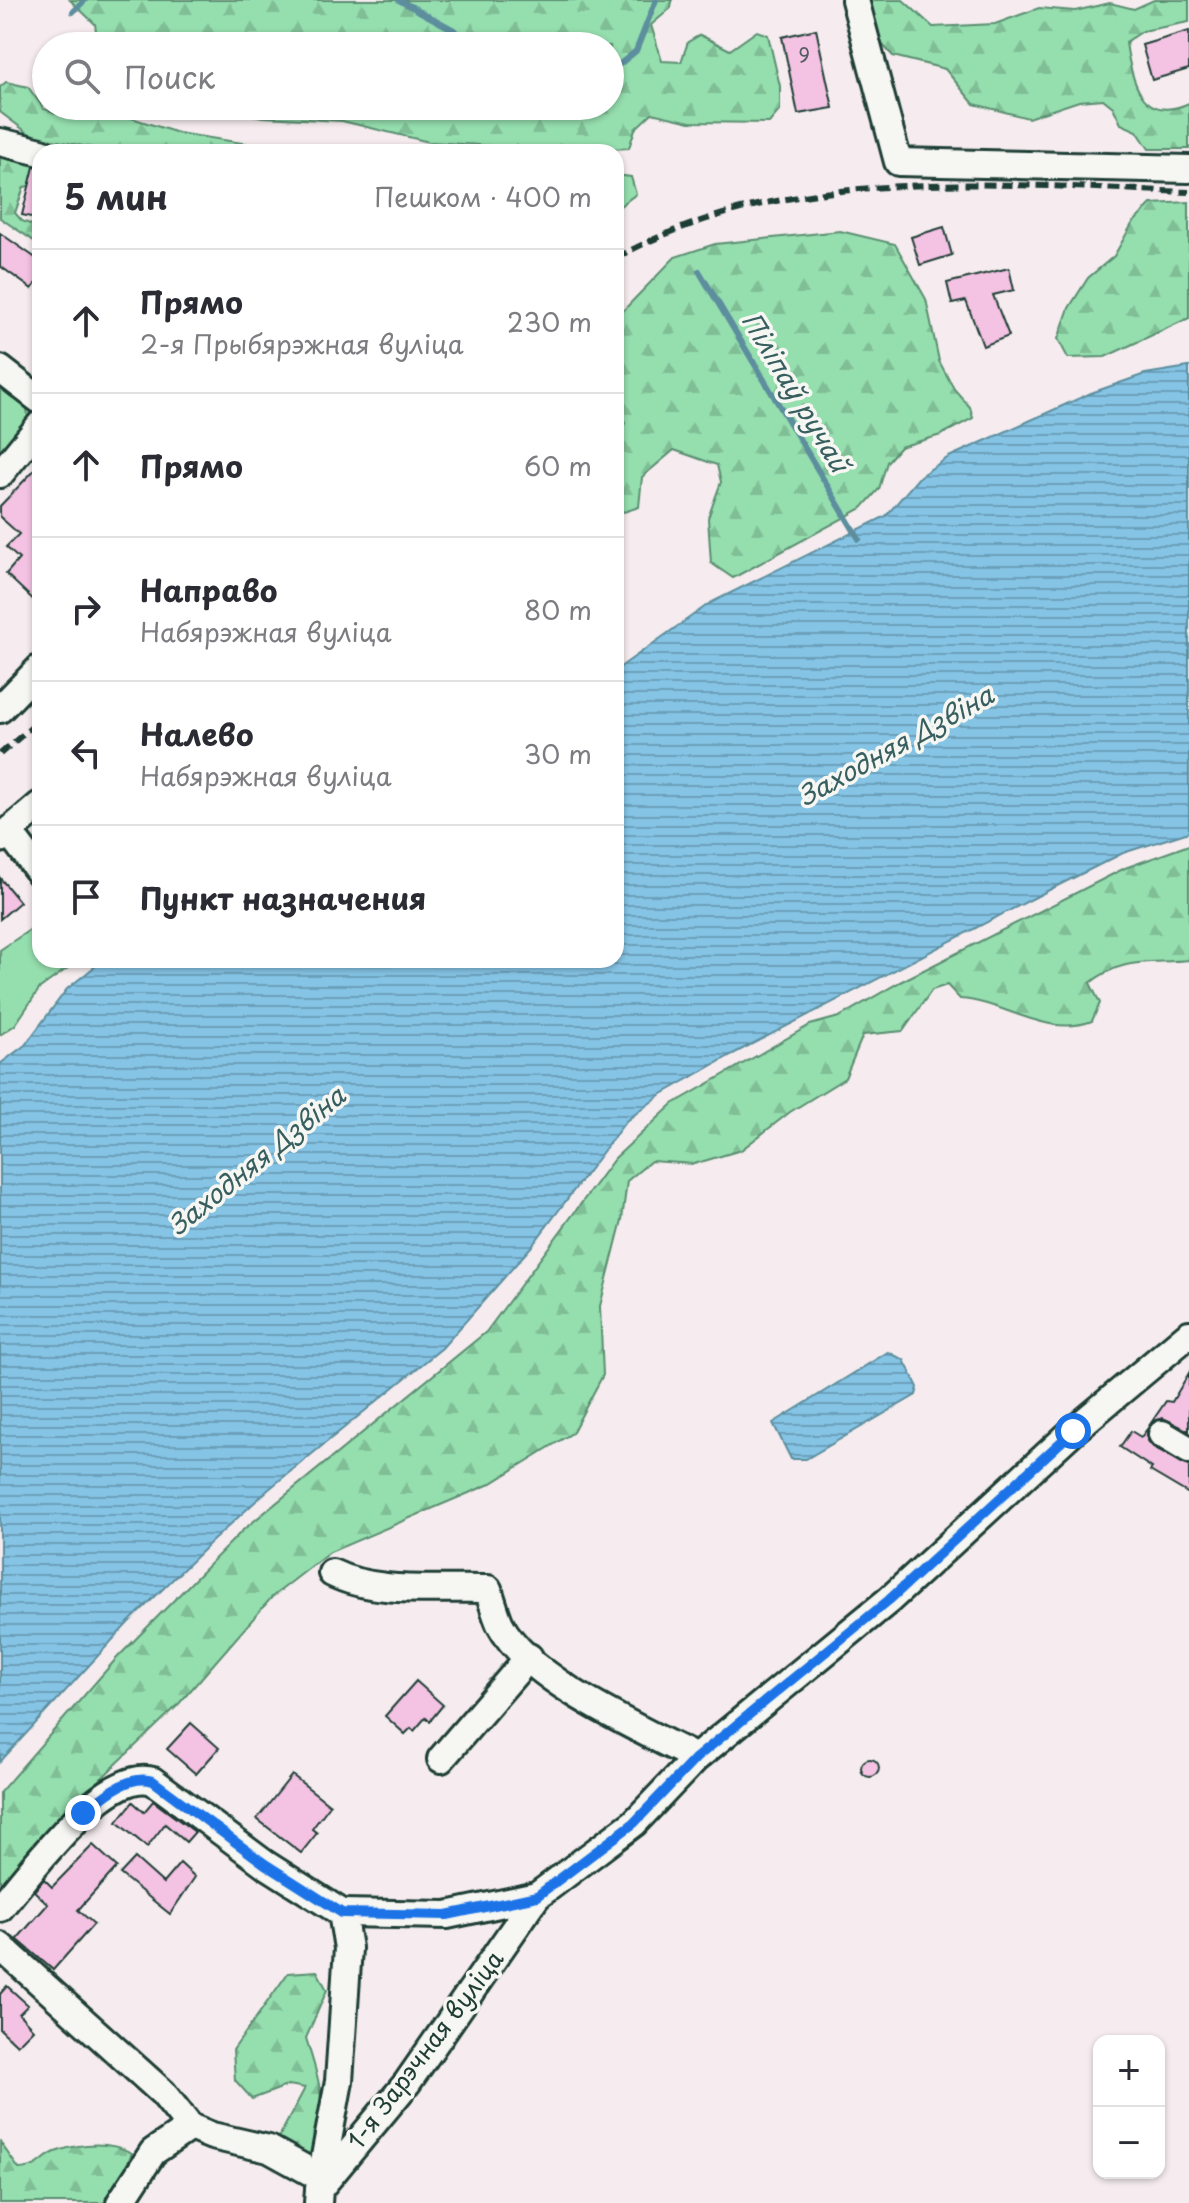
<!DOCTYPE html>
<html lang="ru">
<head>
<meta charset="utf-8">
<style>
  :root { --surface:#fff; --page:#f2f2f3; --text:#2b2b33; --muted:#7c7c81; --line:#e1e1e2 }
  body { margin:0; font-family:"Playpen Sans",sans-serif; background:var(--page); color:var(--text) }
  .controls { position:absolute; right:24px; bottom:24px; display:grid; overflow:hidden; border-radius:16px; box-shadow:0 2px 6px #0004 }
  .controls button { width:72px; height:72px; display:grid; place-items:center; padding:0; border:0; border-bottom:2px solid var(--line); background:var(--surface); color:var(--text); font:40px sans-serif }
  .stop { position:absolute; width:24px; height:24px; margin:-18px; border:6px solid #1a73e8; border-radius:50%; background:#fff }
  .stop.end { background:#1a73e8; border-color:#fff; box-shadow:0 2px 8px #0008 }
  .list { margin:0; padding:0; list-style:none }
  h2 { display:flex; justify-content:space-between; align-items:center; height:104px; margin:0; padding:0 32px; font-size:34px }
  h2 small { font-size:26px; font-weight:400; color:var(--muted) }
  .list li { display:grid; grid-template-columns:52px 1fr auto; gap:24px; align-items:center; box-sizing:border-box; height:144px; padding:0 32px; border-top:2px solid var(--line) }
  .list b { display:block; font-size:30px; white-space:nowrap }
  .list p { margin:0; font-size:26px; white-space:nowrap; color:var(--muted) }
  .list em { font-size:26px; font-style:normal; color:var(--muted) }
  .icon { flex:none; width:44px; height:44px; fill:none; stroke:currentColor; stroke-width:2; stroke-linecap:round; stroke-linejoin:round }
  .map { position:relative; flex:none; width:1189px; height:2203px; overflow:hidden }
  .search { position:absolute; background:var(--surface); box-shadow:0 2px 6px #0004; left:32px; top:32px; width:592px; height:88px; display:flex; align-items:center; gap:20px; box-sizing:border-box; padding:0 28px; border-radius:44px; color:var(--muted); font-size:30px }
  .panel { position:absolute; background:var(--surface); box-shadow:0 2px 6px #0004; left:32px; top:144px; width:592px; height:824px; border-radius:24px }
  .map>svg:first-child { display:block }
  .grass { fill:#95deae; stroke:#5a8e71; stroke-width:2 }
  .forest { fill:url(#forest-firs); stroke:#5a8e71; stroke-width:2 }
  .water { fill:url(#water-rules); stroke:#5c8e9e; stroke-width:2 }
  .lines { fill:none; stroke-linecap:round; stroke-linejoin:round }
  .stream { stroke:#5c8e9e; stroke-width:6 }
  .building { fill:#f4c2e3; stroke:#1f3d34; stroke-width:2 }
  .minor-casing { stroke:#1f3d34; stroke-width:32 }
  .minor { stroke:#f6f6f2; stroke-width:26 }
  .rail { stroke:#1f3d34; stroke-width:6; stroke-dasharray:12 6; stroke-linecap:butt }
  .route { stroke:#1a73e8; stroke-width:10 }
  .labels { text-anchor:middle; stroke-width:7; stroke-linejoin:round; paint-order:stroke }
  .number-label { font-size:20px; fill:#545e60 }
  .street-label { font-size:24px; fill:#1f3d34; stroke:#f6f6f2 }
  .water-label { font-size:26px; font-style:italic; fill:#385f60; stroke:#f6f6f2 }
</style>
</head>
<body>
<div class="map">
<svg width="1189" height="2203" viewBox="0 0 1189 2203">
  <defs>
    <pattern id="forest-firs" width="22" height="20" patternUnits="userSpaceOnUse" patternTransform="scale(2)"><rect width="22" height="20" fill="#95deae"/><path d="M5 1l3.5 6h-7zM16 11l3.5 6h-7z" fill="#80bf96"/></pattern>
    <pattern id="water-rules" width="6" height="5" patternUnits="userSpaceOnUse" patternTransform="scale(2)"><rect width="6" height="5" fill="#85c4e5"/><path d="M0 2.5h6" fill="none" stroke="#6ca0ba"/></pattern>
  </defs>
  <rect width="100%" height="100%" fill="#f6ecef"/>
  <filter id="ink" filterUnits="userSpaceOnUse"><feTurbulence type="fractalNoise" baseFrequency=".0125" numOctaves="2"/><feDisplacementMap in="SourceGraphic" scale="16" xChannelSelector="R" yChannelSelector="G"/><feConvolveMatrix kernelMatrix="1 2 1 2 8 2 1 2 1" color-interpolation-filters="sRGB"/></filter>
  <g filter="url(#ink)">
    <!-- grass -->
    <g class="grass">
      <path d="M0 386 27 408 28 417 0 453Z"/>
      <path d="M40 923V960H79L40 988 15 1025 0 1035V950Z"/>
    </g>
    <!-- forest -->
    <g class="forest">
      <path d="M70 0H672L671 8 651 25 662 61 681 62 688 42 700 35 730 50 757 31 768 35 780 86V110L769 123 690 122 652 113 635 129 629 148 575 151 429 142 342 121 263 117 202 106H610V46H98L95 24Z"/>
      <path d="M867 0H903L933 27 995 24 1039 8 1075 11 1110 3 1134 9 1154 0H1189V22L1143 31 1126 42C1131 80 1141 125 1189 103V149H1149L1137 131 1121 124 1113 107 1103 99 1079 101 1028 118 974 104 945 69 893 56 879 41Z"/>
      <path d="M6 82 28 87 44 109 72 119 82 108 98 107 178 133 300 152H114L32 136 0 112V87Z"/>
      <path d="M0 151 40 162V184L24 187 15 213 22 221 40 228V245L0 218Z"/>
      <path d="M616 175 631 177 636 194 616 209Z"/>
      <path d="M1189 202V318L1105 357 1068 358 1058 339 1069 308 1088 278 1114 256 1132 224 1151 204Z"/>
      <path d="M840 231 895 244 926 299 939 361 954 389 970 407 973 418 941 435 900 447 887 462 879 489 862 508 733 578 711 563 708 518 721 482 717 465 674 450 642 477 639 507 624 512 616 507V440L625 423 616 405V318L675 257 715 244Z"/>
      <path d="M1189 845V960C1150 964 1124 956 1090 983L1100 1003 1092 1021C1047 1038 1005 1002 960 999L947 985 932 990 903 1031 863 1035 845 1078 790 1112 741 1150 694 1164 651 1161 627 1181 622 1220 600 1306 603 1375 572 1433 490 1484 330 1552 272 1597 177 1706 38 1839 0 1885V1792L116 1659 243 1530 486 1332 614 1159 673 1104 810 1025 839 1017 900 982 1125 868Z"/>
      <path d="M317 1971 327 1990 306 2038C319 2081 331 2111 310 2154L298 2152 278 2139 305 2088 289 2085 252 2099 235 2080 233 2050 288 1973Z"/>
      <path d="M0 2142 19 2169C42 2168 40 2157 58 2151 81 2143 111 2141 132 2153L110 2203H0Z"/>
    </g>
    <!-- water -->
    <g class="water">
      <path d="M1189 367V832L1123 853 1053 888 731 1055 662 1094 626 1121 531 1247 442 1348 269 1489 209 1544 129 1622 0 1762V1064L25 1045 67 989 103 960H616V670L710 603 886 516 920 476 949 457 1091 393 1145 374Z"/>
      <path d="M888 1352 904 1360 918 1387 916 1395 806 1459H791L773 1423Z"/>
    </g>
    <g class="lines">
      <!-- stream -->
      <g class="stream">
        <path d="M399 0 454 30 469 46"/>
        <path d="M73 12 85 0"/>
        <path d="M610 72 636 51 656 0"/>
        <path d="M598 106 600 108"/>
        <path d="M699 271 859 539"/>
      </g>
    </g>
    <!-- building -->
    <g class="building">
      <path d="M816 29 833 108 798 114 782 37Z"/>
      <path d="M1189 31V69L1152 80 1142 45Z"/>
      <path d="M34 167 40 168V219L22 215Z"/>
      <path d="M944 227 952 255 920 265 911 237Z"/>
      <path d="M0 233 40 261V278L32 289 0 266Z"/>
      <path d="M1009 268 1014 290 993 295 1009 336 983 346 966 301 952 304 947 283Z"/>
      <path d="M40 464V606L6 574 19 559 6 547 19 534 0 517V506Z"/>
      <path d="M0 878 20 902 0 919Z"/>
      <path d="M1189 1373V1431L1163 1418 1151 1423 1166 1401 1172 1402Z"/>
      <path d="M1148 1428V1441L1153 1447 1189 1466V1494L1150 1471 1152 1468 1120 1447 1131 1431 1141 1437Z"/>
      <path d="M416 1681 443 1705 430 1721 426 1717 414 1731 411 1728 405 1734 385 1716Z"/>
      <path d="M191 1723 219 1748 196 1774 167 1749Z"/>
      <circle cx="870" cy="1768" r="9"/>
      <path d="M292 1775 330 1805 312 1829 317 1833 301 1853 257 1819Z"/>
      <path d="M153 1801 195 1832 186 1842 165 1824 147 1847 117 1822 133 1802 144 1812Z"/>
      <path d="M93 1845 117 1867 78 1910 94 1924 53 1970 17 1939 48 1904 34 1891 44 1879 52 1887Z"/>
      <path d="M135 1858 163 1883 180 1863 195 1877 170 1914 120 1874Z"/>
      <path d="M7 1986 28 2005 19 2014 33 2029 17 2045 0 2029V1994Z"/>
    </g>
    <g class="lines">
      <defs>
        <g id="minor">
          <path d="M855 0 898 162 1189 169"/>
          <path d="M0 142 41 152"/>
          <path d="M0 369 40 400"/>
          <path d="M0 474 40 425"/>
          <path d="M0 709 40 668"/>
          <path d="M9 832 40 873"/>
          <path d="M0 839 40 805"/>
          <path d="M1162 1434 1189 1450"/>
          <path d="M332 1573C376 1595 439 1587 488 1589 492 1600 495 1613 500 1624 529 1681 641 1729 696 1758"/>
          <path d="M441 1759 529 1657"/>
          <path d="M0 1908C28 1875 106 1766 153 1781L265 1864 342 1913 348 1948 339 2081 319 2189"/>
          <path d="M342 1913 447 1915 537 1896"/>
          <path d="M0 1946 163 2093 190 2127"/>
          <path d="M120 2203 153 2152 190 2127 212 2136 269 2149 320 2177"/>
          <path d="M318 2203 319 2189 407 2083 537 1896 634 1823 696 1758 889 1600 1073 1431 1189 1334"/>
        </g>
      </defs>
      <!-- minor casing -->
      <use href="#minor" class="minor-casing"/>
      <!-- minor -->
      <use href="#minor" class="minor"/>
      <!-- rail -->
      <g class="rail">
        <path d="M616 258C791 162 998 185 1189 192"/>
        <path d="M0 754 40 720"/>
      </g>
    </g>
  </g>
  <g class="lines" filter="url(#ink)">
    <!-- route -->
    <path class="route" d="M83 1813C102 1798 128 1773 153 1781L265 1864 342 1913 447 1915 537 1896 634 1823 696 1758 889 1600 1073 1431"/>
  </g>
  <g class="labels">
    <!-- number labels -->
    <g class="number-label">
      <text x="804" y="63">9</text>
    </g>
    <!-- street labels -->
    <g class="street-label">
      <text transform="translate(426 2050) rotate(-53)" y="8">1-я Зарэчная вуліца</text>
    </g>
    <!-- water labels -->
    <g class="water-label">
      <text transform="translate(795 392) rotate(59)" y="9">Піліпаў ручай</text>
      <text transform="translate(896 746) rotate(-29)" y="9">Заходняя Дзвіна</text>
      <text transform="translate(257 1161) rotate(-39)" y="9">Заходняя Дзвіна</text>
    </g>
  </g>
</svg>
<div class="controls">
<button>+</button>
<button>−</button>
</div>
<div class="stop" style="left:1073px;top:1431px"></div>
<div class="stop end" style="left:83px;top:1813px"></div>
<div class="search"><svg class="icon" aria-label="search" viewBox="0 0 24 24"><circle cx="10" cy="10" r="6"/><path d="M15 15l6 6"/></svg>Поиск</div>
<section class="panel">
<h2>5 мин<small>Пешком · 400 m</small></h2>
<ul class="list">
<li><svg class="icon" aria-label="ahead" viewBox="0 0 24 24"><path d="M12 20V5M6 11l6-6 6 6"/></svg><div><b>Прямо</b><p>2-я Прыбярэжная вуліца</p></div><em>230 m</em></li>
<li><svg class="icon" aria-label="ahead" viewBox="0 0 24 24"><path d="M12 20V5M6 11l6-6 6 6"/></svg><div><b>Прямо</b></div><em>60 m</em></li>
<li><svg class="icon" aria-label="right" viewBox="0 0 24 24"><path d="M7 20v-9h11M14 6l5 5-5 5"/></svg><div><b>Направо</b><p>Набярэжная вуліца</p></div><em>80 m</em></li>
<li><svg class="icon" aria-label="left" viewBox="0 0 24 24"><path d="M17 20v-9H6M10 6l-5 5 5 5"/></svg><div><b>Налево</b><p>Набярэжная вуліца</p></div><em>30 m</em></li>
<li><svg class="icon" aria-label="arrive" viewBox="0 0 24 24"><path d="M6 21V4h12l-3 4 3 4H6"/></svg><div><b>Пункт назначения</b></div></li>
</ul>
</section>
</div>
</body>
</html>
